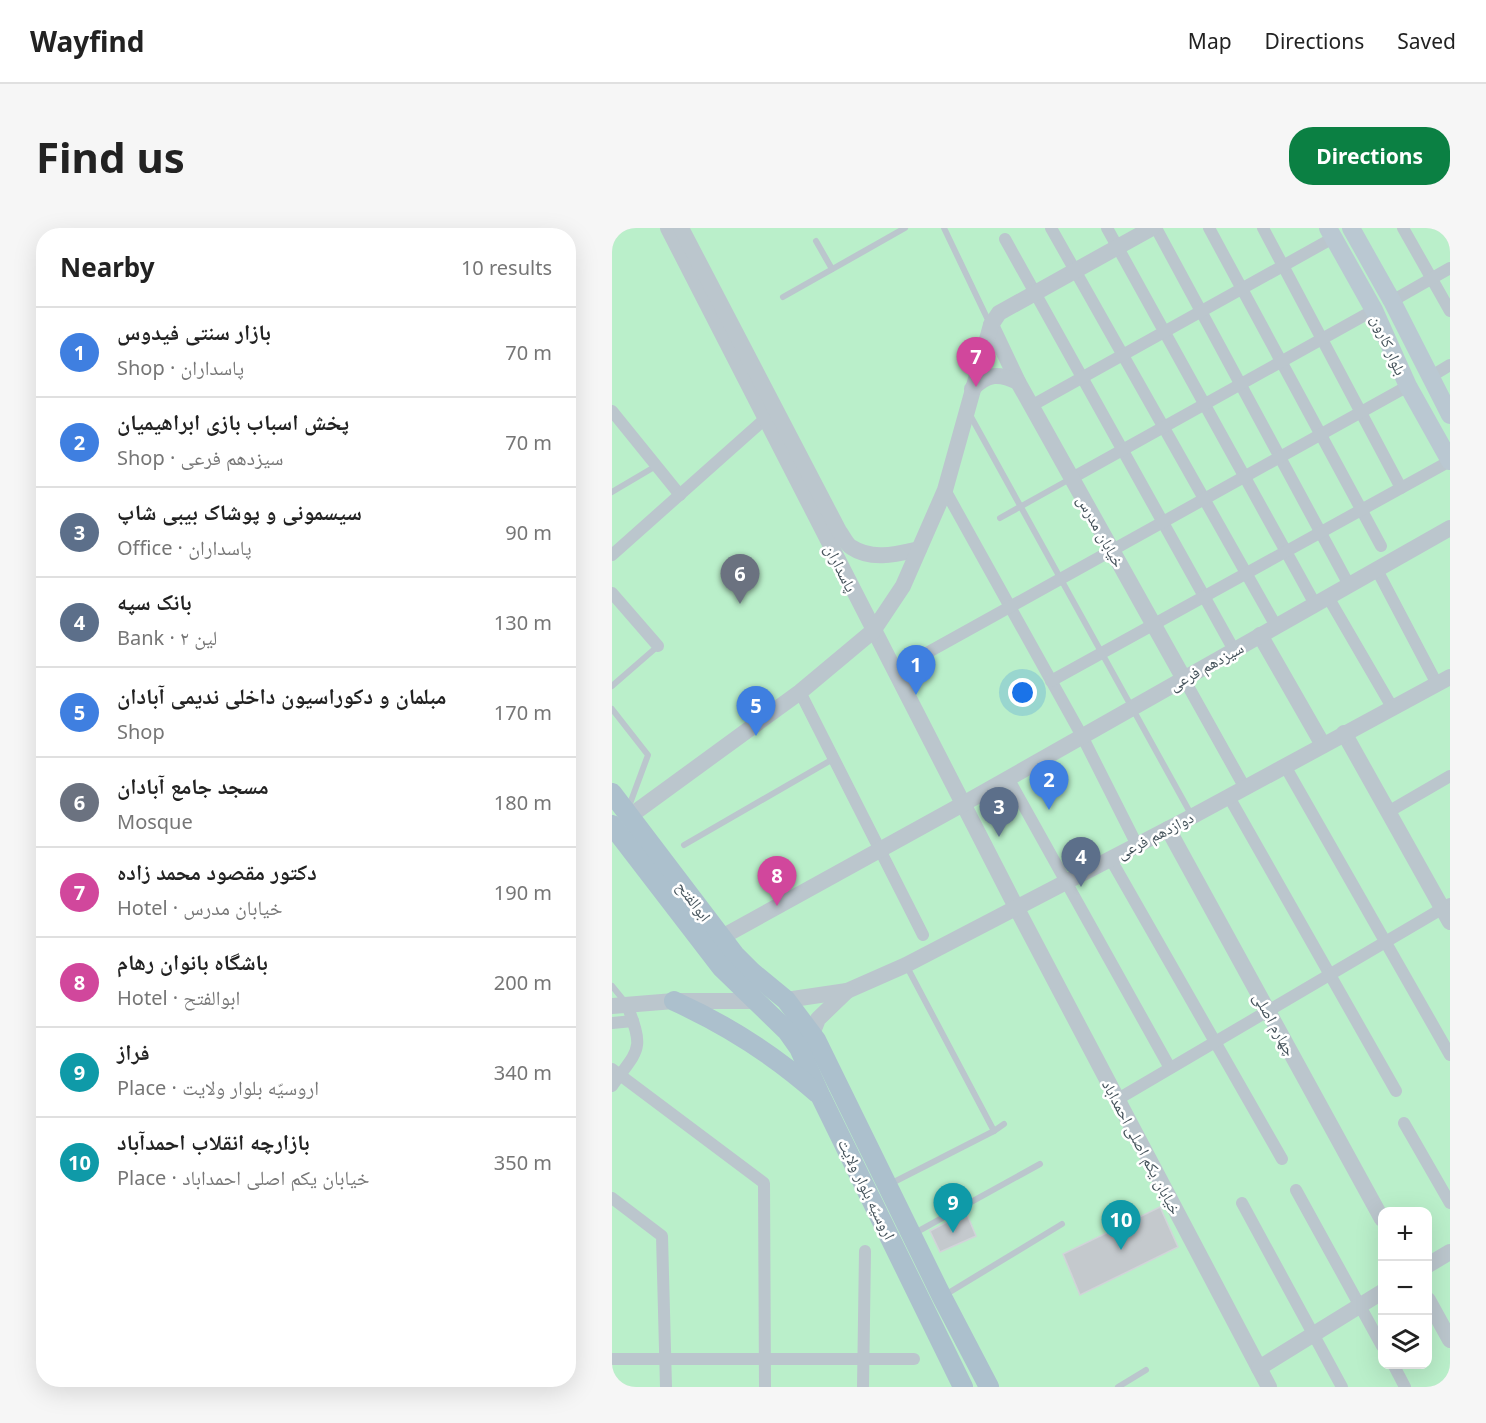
<!DOCTYPE html>
<html lang="en">
<head>
<meta charset="utf-8">
<style>
  :root { --surface:#fff; --page:#f6f6f6; --text:#222; --muted:#767676; --line:#e0e0e0; --accent:#0b8043 }
  body { margin:0; font-family:"Noto Sans","Noto Naskh Arabic",sans-serif; background:var(--page); color:var(--text) }
  .controls { position:absolute; right:18px; bottom:18px; display:grid; overflow:hidden; border-radius:12px; box-shadow:0 6px 24px #0002 }
  .controls button { width:54px; height:54px; display:grid; place-items:center; padding:0; border:0; border-bottom:2px solid var(--line); background:var(--surface); color:var(--text); font:30px sans-serif }
  .you { position:absolute; left:411px; top:465px; width:21px; height:21px; margin:-15px; border:4px solid #fff; border-radius:50%; background:#1a73e8; box-shadow:0 0 0 9px #1a73e833 }
  .badge { display:grid; place-items:center; width:39px; height:39px; border-radius:50%; background:var(--accent); color:#fff; font-size:20px; font-weight:700 }
  .pin { position:absolute; translate:-50% -50px; filter:drop-shadow(0 2px 3px #0008) }
  .pin::after { content:''; position:absolute; top:32px; width:21px; height:18px; background:inherit; clip-path:polygon(0 0,100% 0,50% 100%) }
  .list { margin:0; padding:0; list-style:none }
  h2 { display:flex; justify-content:space-between; align-items:center; height:78px; margin:0; padding:0 24px; font-size:26px }
  h2 small { font-size:20px; font-weight:400; color:var(--muted) }
  .list li { display:grid; grid-template-columns:39px 1fr auto; gap:18px; align-items:center; box-sizing:border-box; height:90px; padding:0 24px; border-top:2px solid var(--line) }
  .list b { display:block; font-size:22px; white-space:nowrap }
  .list p { margin:0; font-size:20px; white-space:nowrap; color:var(--muted) }
  .list em { font-size:20px; font-style:normal; color:var(--muted) }
  .icon { flex:none; width:33px; height:33px; fill:none; stroke:currentColor; stroke-width:2; stroke-linecap:round; stroke-linejoin:round }
  .map { position:relative; flex:none; width:838px; height:1159px; overflow:hidden; border-radius:24px }
  header { display:flex; align-items:center; gap:36px; box-sizing:border-box; height:84px; padding:0 30px; background:var(--surface); border-bottom:2px solid var(--line) }
  header strong { font-size:28px }
  nav { display:flex; gap:33px; margin-inline-start:auto; font-size:21px }
  .intro { display:flex; align-items:center; justify-content:space-between; box-sizing:border-box; height:144px; padding:0 36px }
  h1 { margin:0; font-size:42px }
  .button { padding:15px 27px; border-radius:24px; background:var(--accent); color:#fff; font-size:21px; font-weight:700 }
  main { display:flex; gap:36px; padding:0 36px }
  aside { flex:1; background:var(--surface); border-radius:24px; box-shadow:0 6px 24px #0002 }
  .map>svg:first-child { display:block }
  .green { fill:#baefca; fill-rule:evenodd }
  .building { fill:#c4c9cd; stroke:#d1d4d9; stroke-width:1.5 }
  .lines { fill:none; stroke-linecap:round; stroke-linejoin:round }
  .service { stroke:#bbc6cd; stroke-width:6 }
  .minor { stroke:#bbc6cd; stroke-width:12 }
  .tertiary { stroke:#bbc6cd; stroke-width:16 }
  .secondary { stroke:#bac8d2; stroke-width:18 }
  .primary { stroke:#acc0cd; stroke-width:20 }
  .labels { text-anchor:middle; stroke-width:5; stroke-linejoin:round; paint-order:stroke }
  .street-label { font-size:16px; fill:#45535b; stroke:#fff }
</style>
</head>
<body>
<header>
<strong>Wayfind</strong>
<nav><a>Map</a><a>Directions</a><a>Saved</a></nav>
</header>
<div class="intro"><h1>Find us</h1><a class="button">Directions</a></div>
<main>
<aside>
<h2>Nearby<small>10 results</small></h2>
<ul class="list">
<li><span class="badge" style="background:#3f7fe0">1</span><div><b>بازار سنتی فیدوس</b><p>Shop · پاسداران</p></div><em>70 m</em></li>
<li><span class="badge" style="background:#3f7fe0">2</span><div><b>پخش اسباب بازی ابراهیمیان</b><p>Shop · سیزدهم فرعی</p></div><em>70 m</em></li>
<li><span class="badge" style="background:#5c6f8a">3</span><div><b>سیسمونی و پوشاک بیبی شاپ</b><p>Office · پاسداران</p></div><em>90 m</em></li>
<li><span class="badge" style="background:#5c6f8a">4</span><div><b>بانک سپه</b><p>Bank · لین ۲</p></div><em>130 m</em></li>
<li><span class="badge" style="background:#3f7fe0">5</span><div><b>مبلمان و دکوراسیون داخلی ندیمی آبادان</b><p>Shop</p></div><em>170 m</em></li>
<li><span class="badge" style="background:#6b7280">6</span><div><b>مسجد جامع آبادان</b><p>Mosque</p></div><em>180 m</em></li>
<li><span class="badge" style="background:#d1479c">7</span><div><b>دكتور مقصود محمد زاده</b><p>Hotel · خیابان مدرس</p></div><em>190 m</em></li>
<li><span class="badge" style="background:#d1479c">8</span><div><b>باشگاه بانوان رهام</b><p>Hotel · ابوالفتح</p></div><em>200 m</em></li>
<li><span class="badge" style="background:#0f9aa8">9</span><div><b>فراز</b><p>Place · اروسیّه بلوار ولایت</p></div><em>340 m</em></li>
<li><span class="badge" style="background:#0f9aa8">10</span><div><b>بازارچه انقلاب احمدآباد</b><p>Place · خیابان یکم اصلی احمداباد</p></div><em>350 m</em></li>
</ul>
</aside>
<div class="map">
<svg width="838" height="1159" viewBox="0 0 838 1159">
  <rect width="100%" height="100%" fill="#f0eded"/>
  <!-- green -->
  <path class="green" d="M0 0H838V1159H0ZM770 984H816V1136H770Z"/>
  <!-- building -->
  <g class="building">
    <path d="M548 979 566 1019 468 1067 451 1026Z"/>
    <path d="M354 984 364 1008 328 1024 318 1003Z"/>
  </g>
  <g class="lines">
    <!-- service -->
    <g class="service">
      <path d="M332 0 377 94"/>
      <path d="M204 13 220 41"/>
      <path d="M171 69 293 0"/>
      <path d="M358 187 580 588"/>
      <path d="M0 264 44 238"/>
      <path d="M388 290 458 251"/>
      <path d="M0 458 46 418"/>
      <path d="M0 481 36 527 16 581"/>
      <path d="M72 617 221 531"/>
      <path d="M294 737 382 903"/>
      <path d="M0 758 13 774"/>
      <path d="M278 956 382 903 392 896"/>
      <path d="M303 1005 428 936"/>
      <path d="M333 1067 450 996"/>
      <path d="M506 1159 534 1142"/>
    </g>
    <!-- minor -->
    <g class="minor">
      <path d="M439 0 664 398"/>
      <path d="M495 0 703 376"/>
      <path d="M544 0 737 357"/>
      <path d="M597 0 769 318"/>
      <path d="M651 0 789 260"/>
      <path d="M791 0 838 83"/>
      <path d="M393 11 622 422"/>
      <path d="M780 73 838 40"/>
      <path d="M818 149 838 137"/>
      <path d="M419 178 721 10"/>
      <path d="M0 183 68 267"/>
      <path d="M460 250 762 82"/>
      <path d="M333 262 470 508 525 617"/>
      <path d="M0 327 154 190"/>
      <path d="M765 342 825 456"/>
      <path d="M0 365 46 418"/>
      <path d="M716 369 780 479"/>
      <path d="M295 436 796 158"/>
      <path d="M572 451 633 560"/>
      <path d="M439 453 838 233"/>
      <path d="M188 464 311 707"/>
      <path d="M673 538 838 827"/>
      <path d="M396 550 558 840"/>
      <path d="M617 569 784 863"/>
      <path d="M776 584 838 548"/>
      <path d="M498 630 670 931"/>
      <path d="M0 795 21 793"/>
      <path d="M0 841 152 955 153 1159"/>
      <path d="M0 858C27 820 33 823 15 777"/>
      <path d="M506 871 838 676"/>
      <path d="M792 895 838 975"/>
      <path d="M684 962 770 1118"/>
      <path d="M0 970 50 1008 54 1159"/>
      <path d="M630 975 730 1159"/>
      <path d="M0 1131H302"/>
      <path d="M781 1136 793 1159"/>
      <path d="M251 1159 253 1023"/>
    </g>
    <!-- tertiary -->
    <g class="tertiary">
      <path d="M56 0 404 679 657 1159"/>
      <path d="M69 0 227 303C231 308 234 316 239 319 260 333 285 326 307 321"/>
      <path d="M379 97 406 154 572 451"/>
      <path d="M360 161C376 145 387 145 406 154"/>
      <path d="M648 407 711 517"/>
      <path d="M732 505 838 694"/>
      <path d="M18 588 188 464 261 403 291 358 333 262 379 97 387 85 540 0"/>
      <path d="M556 601 770 991"/>
      <path d="M110 709 351 576 838 300"/>
      <path d="M174 772 235 763 294 737 581 588 838 449"/>
      <path d="M0 778 62 773H146"/>
      <path d="M200 806 206 791 235 763"/>
      <path d="M816 1037 838 1024"/>
      <path d="M816 1072 838 1112"/>
      <path d="M647 1140 770 1064"/>
    </g>
    <!-- secondary -->
    <g class="secondary">
      <path d="M716 0 762 82 796 158 838 233"/>
      <path d="M739 0 780 73 838 187"/>
    </g>
    <!-- primary -->
    <g class="primary">
      <path d="M0 565 123 727 140 744 174 772 204 812 330 1069 377 1159"/>
      <path d="M0 597 109 739 175 803 187 820 209 869 351 1159"/>
      <path d="M62 773C115 797 162 827 205 865"/>
    </g>
  </g>
  <g class="labels">
    <!-- street labels -->
    <g class="street-label">
      <text transform="translate(777 117) rotate(66)" y="6">بلوار کارون</text>
      <text transform="translate(489 303) rotate(61)" y="6">خیابان مدرس</text>
      <text transform="translate(229 340) rotate(63)" y="6">پاسداران</text>
      <text transform="translate(594 438) rotate(-29)" y="6">سیزدهم فرعی</text>
      <text transform="translate(543 607) rotate(-27)" y="6">دوازدهم فرعی</text>
      <text transform="translate(82 673) rotate(53)" y="6">ابوالفتح</text>
      <text transform="translate(663 796) rotate(61)" y="6">چهارم اصلی</text>
      <text transform="translate(530 919) rotate(62)" y="6">خیابان یکم اصلی احمداباد</text>
      <text transform="translate(255 961) rotate(64)" y="6">اروسیّه بلوار ولایت</text>
    </g>
  </g>
</svg>
<div class="controls">
<button>+</button>
<button>−</button>
<button><svg class="icon" aria-label="layers" viewBox="0 0 24 24"><path d="M12 4l9 5-9 5-9-5zM3 14l9 5 9-5"/></svg></button>
</div>
<div class="you"></div>
<div class="pin badge" style="left:304px;top:467px;background:#3f7fe0">1</div>
<div class="pin badge" style="left:437px;top:582px;background:#3f7fe0">2</div>
<div class="pin badge" style="left:387px;top:609px;background:#5c6f8a">3</div>
<div class="pin badge" style="left:469px;top:659px;background:#5c6f8a">4</div>
<div class="pin badge" style="left:144px;top:508px;background:#3f7fe0">5</div>
<div class="pin badge" style="left:128px;top:376px;background:#6b7280">6</div>
<div class="pin badge" style="left:364px;top:159px;background:#d1479c">7</div>
<div class="pin badge" style="left:165px;top:678px;background:#d1479c">8</div>
<div class="pin badge" style="left:341px;top:1005px;background:#0f9aa8">9</div>
<div class="pin badge" style="left:509px;top:1022px;background:#0f9aa8">10</div>
</div>
</main>
</body>
</html>
